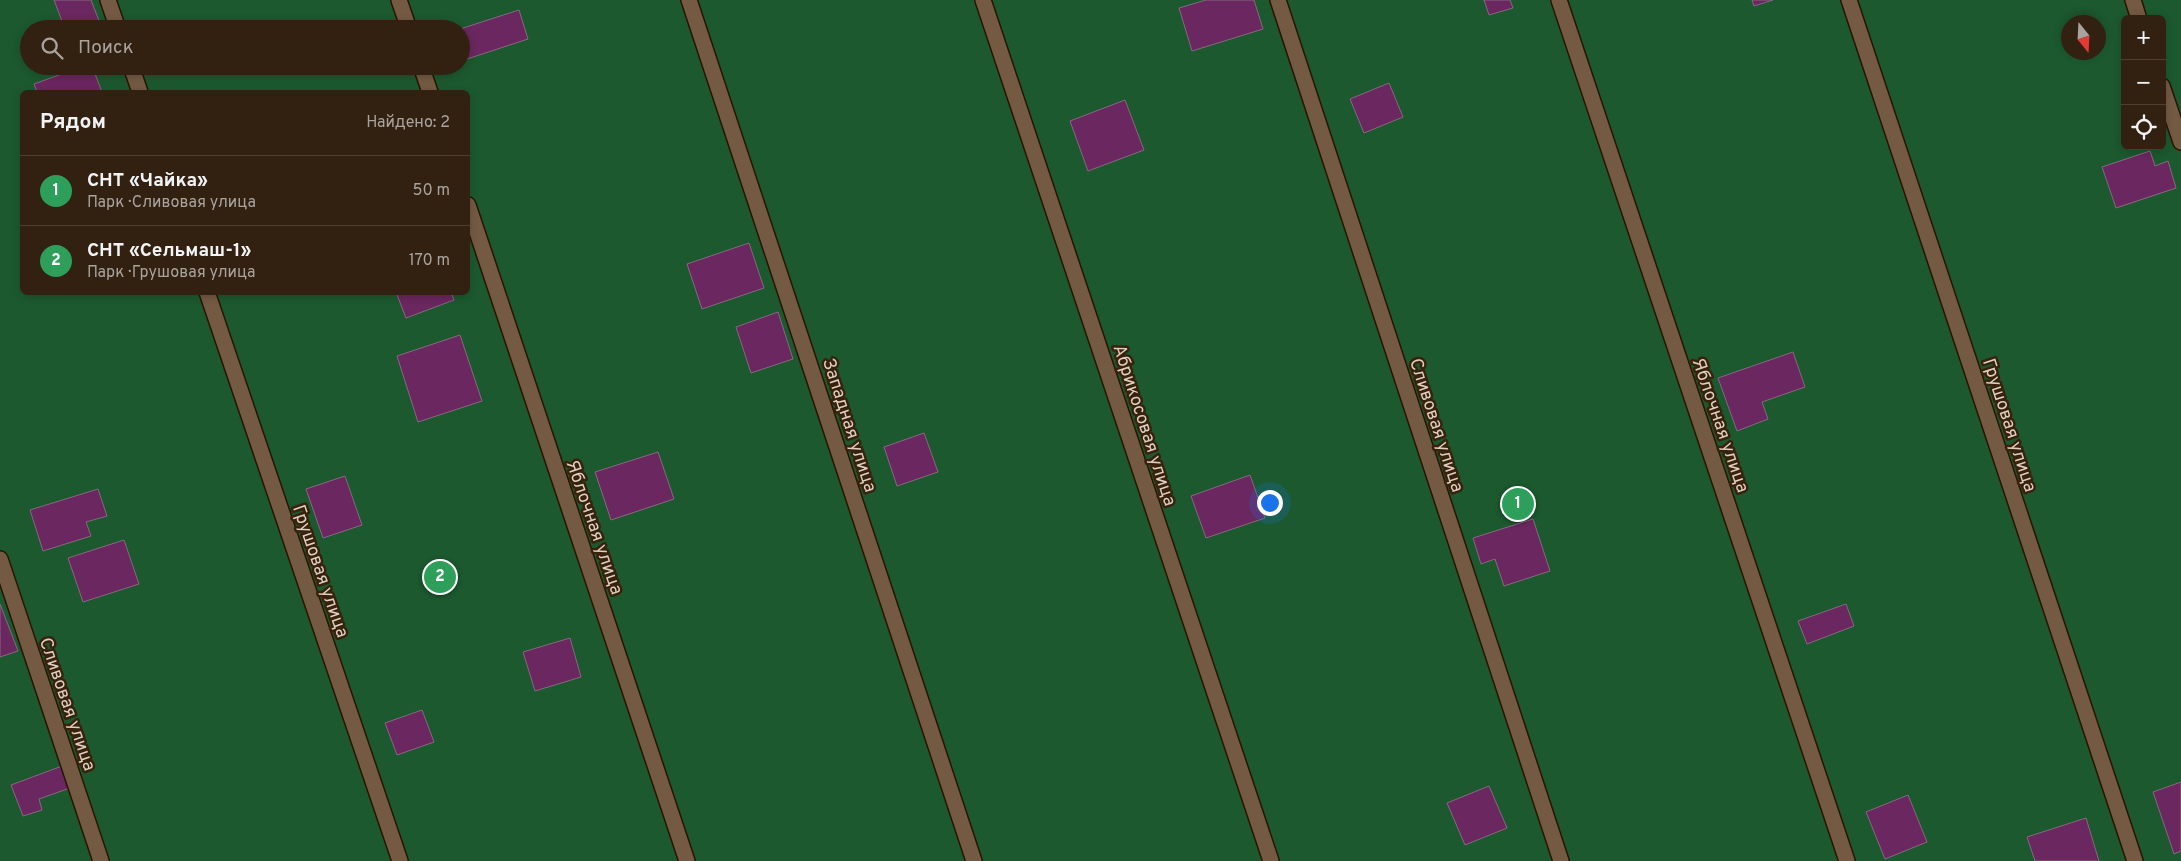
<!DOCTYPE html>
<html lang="ru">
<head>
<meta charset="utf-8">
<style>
  :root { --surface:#322110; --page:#3a2919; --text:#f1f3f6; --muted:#a8a39f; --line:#4d3e30; --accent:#fb9e51 }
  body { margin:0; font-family:Overpass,sans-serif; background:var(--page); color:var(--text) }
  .controls { position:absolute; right:15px; top:15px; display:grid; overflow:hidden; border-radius:8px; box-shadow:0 2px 8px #0003 }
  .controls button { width:45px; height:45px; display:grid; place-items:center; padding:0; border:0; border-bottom:1px solid var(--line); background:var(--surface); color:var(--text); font:25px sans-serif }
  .compass { position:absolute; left:2061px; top:15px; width:45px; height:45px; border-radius:50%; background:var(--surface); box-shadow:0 2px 8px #0003; rotate:162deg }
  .you { position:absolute; left:1269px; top:502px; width:18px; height:18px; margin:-12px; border:4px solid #fff; border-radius:50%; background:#1a73e8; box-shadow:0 0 0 8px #1a73e833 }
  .badge { display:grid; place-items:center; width:32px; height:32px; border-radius:50%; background:var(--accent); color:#fff; font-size:16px; font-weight:700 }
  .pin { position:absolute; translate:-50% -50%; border:2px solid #fff; box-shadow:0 1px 5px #0006 }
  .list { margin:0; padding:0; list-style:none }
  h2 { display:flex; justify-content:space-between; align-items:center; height:65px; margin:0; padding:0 20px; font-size:21px }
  h2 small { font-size:16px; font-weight:400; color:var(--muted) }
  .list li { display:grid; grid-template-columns:32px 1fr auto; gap:15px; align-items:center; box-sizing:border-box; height:70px; padding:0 20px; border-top:1px solid var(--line) }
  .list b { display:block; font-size:19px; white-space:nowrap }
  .list p { margin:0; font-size:16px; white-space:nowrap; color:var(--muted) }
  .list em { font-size:16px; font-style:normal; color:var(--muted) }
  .icon { flex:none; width:28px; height:28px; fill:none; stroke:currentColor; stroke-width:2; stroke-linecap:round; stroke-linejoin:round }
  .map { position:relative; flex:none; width:2181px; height:861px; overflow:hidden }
  .search { position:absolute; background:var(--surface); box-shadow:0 2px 8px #0003; left:20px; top:20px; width:450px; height:55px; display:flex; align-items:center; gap:12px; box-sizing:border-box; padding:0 18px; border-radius:28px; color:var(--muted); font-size:19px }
  .panel { position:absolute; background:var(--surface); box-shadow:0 2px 8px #0003; left:20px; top:90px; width:450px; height:205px; border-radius:8px }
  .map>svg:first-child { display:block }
  .green { fill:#1c592f; fill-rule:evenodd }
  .building { fill:#6b275f; stroke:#86697f }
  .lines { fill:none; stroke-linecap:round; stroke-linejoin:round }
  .minor-casing { stroke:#291401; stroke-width:18 }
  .minor { stroke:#745a43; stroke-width:15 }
  .labels { text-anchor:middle; stroke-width:5; stroke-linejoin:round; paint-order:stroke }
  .street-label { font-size:18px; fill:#decfc2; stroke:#38220c }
</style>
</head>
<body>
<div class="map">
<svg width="2181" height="861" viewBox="0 0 2181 861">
  <rect width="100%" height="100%" fill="#432c16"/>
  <!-- green -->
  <path class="green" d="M0 0H2181V861H0ZM2125 19H2162V146H2125ZM2068 22H2098V52H2068ZM29 29H461V66H29ZM22 92H468V292H22Z"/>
  <!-- building -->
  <g class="building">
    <path d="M54 0H91L101 26 93 29H65Z"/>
    <path d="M1206 0H1254L1263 29 1192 51 1179 8Z"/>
    <path d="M1484 0H1510L1513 8 1489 15Z"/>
    <path d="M1752 0H1773L1754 6Z"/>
    <path d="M519 10 528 39 461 61V29H460Z"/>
    <path d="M84 66H92L102 92H37L34 84Z"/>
    <path d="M1389 83 1403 117 1364 133 1350 99Z"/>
    <path d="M1125 100 1144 150 1088 171 1070 121Z"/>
    <path d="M2150 151 2155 166 2168 161 2176 188 2116 208 2102 167Z"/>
    <path d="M749 243 764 288 702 309 687 264Z"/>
    <path d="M396 292H451L454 300 406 318Z"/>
    <path d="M778 312 793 359 751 373 736 327Z"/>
    <path d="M460 335 482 401 418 422 397 356Z"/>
    <path d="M1793 352 1805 387 1762 402 1768 419 1737 431 1718 378Z"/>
    <path d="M924 433 938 472 897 486 884 447Z"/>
    <path d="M658 452 674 499 611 520 595 472Z"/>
    <path d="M1250 475 1265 518 1206 538 1191 496Z"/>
    <path d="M345 476 362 525 323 538 306 489Z"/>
    <path d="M98 489 107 516 86 522 91 536 43 551 30 510Z"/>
    <path d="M1533 519 1550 571 1504 586 1495 559 1481 564 1473 538Z"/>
    <path d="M124 540 139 584 83 602 68 558Z"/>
    <path d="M0 604 18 651 0 657Z"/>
    <path d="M1846 604 1854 626 1807 644 1798 621Z"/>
    <path d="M570 638 581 677 535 691 523 652Z"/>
    <path d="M422 710 434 742 397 755 385 723Z"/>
    <path d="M62 766 70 788 39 799 42 810 23 816 11 785Z"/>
    <path d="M2181 782V851L2174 854 2153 792Z"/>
    <path d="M1489 786 1507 828 1465 845 1447 803Z"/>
    <path d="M1908 795 1927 842 1885 859 1866 812Z"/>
    <path d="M2086 818 2099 861H2035L2027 837Z"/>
  </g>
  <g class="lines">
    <defs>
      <g id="minor">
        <path d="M108 0 118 29"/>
        <path d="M399 0 409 29"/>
        <path d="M689 0 974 861"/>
        <path d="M983 0 1271 861"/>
        <path d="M1278 0 1561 861"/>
        <path d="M1559 0 1847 861"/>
        <path d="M1849 0 2135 861"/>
        <path d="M2133 0 2139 19"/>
        <path d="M131 66 140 92"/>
        <path d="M421 66 430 92"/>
        <path d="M2162 86 2181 142"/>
        <path d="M468 205 687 861"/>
        <path d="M207 292 400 861"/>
        <path d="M0 559 101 861"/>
      </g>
    </defs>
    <!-- minor casing -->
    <use href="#minor" class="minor-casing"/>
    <!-- minor -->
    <use href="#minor" class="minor"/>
  </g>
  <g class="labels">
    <!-- street labels -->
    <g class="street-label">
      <text transform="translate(850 425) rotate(72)" y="6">Западная улица</text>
      <text transform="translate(1145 425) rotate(72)" y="6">Абрикосовая улица</text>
      <text transform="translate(1437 425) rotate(72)" y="6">Сливовая улица</text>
      <text transform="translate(1721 425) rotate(71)" y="6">Яблочная улица</text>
      <text transform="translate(2010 425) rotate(72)" y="6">Грушовая улица</text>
      <text transform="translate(595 527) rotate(71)" y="6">Яблочная улица</text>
      <text transform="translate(321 571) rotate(71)" y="6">Грушовая улица</text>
      <text transform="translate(68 704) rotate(71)" y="6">Сливовая улица</text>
    </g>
  </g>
</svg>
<div class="controls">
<button>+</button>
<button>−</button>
<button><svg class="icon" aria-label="locate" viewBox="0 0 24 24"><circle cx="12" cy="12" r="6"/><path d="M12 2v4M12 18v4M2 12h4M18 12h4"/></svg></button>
</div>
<svg class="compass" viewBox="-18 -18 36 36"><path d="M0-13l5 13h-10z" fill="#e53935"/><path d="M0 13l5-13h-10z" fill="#a8a39f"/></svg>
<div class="you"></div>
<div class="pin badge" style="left:1518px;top:504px;background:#2e9e5b">1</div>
<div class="pin badge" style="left:440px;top:577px;background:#2e9e5b">2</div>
<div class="search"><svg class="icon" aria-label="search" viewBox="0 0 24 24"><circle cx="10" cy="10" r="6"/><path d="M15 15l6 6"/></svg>Поиск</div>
<section class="panel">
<h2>Рядом<small>Найдено: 2</small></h2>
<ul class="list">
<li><span class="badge" style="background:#2e9e5b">1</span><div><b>СНТ «Чайка»</b><p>Парк · Сливовая улица</p></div><em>50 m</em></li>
<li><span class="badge" style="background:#2e9e5b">2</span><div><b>СНТ «Сельмаш-1»</b><p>Парк · Грушовая улица</p></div><em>170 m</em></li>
</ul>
</section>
</div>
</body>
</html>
